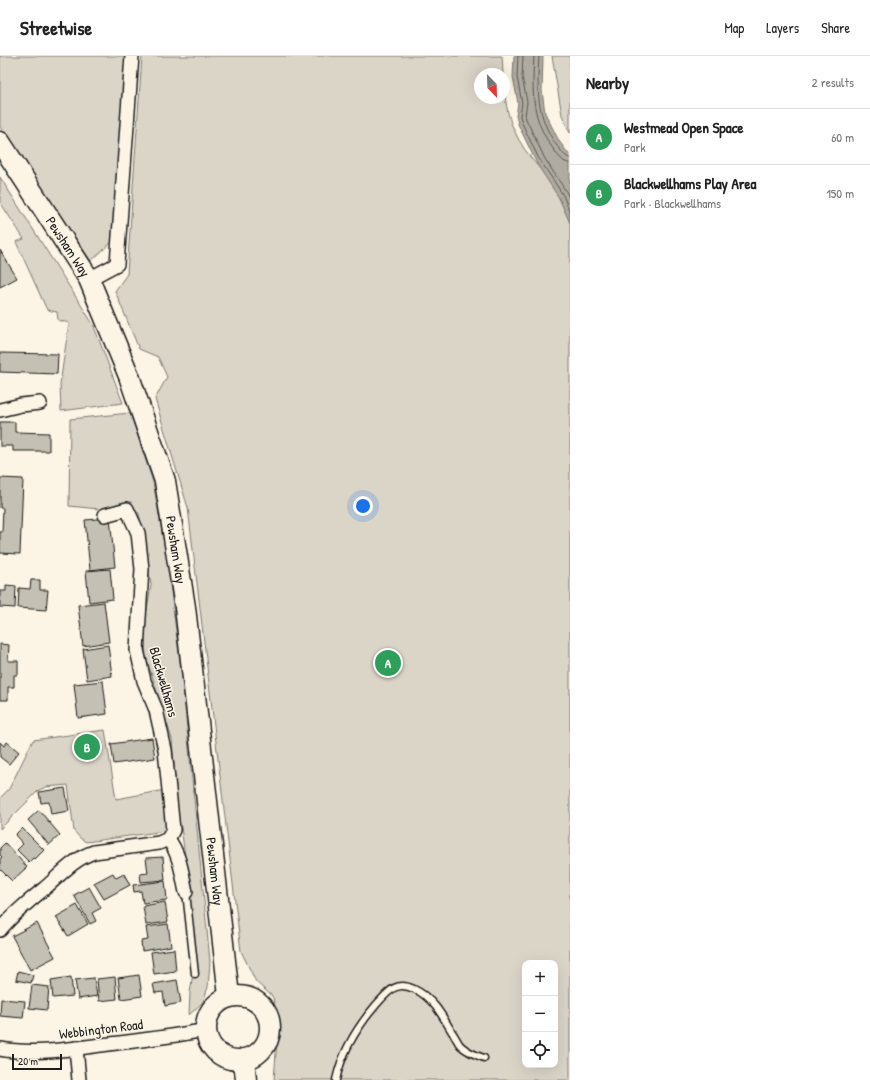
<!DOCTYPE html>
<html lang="en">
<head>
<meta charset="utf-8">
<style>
  :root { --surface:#fff; --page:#f2f2f2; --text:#222; --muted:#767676; --line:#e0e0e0; --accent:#0f766e }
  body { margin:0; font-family:"Patrick Hand",sans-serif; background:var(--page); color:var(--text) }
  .controls { position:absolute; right:12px; bottom:12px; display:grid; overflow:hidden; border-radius:8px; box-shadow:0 4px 16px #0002 }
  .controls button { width:36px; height:36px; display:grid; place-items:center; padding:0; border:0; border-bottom:1px solid var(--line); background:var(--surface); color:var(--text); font:20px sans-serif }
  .compass { position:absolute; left:474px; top:12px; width:36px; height:36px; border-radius:50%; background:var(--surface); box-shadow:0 4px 16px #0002; rotate:157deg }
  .scale { position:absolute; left:12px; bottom:10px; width:50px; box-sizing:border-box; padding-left:4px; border:2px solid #1c1c1c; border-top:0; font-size:11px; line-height:14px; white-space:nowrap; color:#1c1c1c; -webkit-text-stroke:3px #fcf5e5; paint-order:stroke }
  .you { position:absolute; left:363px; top:450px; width:14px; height:14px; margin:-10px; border:3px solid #fff; border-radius:50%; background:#1a73e8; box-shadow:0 0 0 6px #1a73e833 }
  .badge { display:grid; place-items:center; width:26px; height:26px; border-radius:50%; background:var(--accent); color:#fff; font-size:13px; font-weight:700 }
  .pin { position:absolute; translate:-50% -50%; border:2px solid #fff; box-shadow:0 1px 4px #0006 }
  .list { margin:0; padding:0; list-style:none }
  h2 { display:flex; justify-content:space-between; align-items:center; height:52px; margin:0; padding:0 16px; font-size:17px }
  h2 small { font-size:13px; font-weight:400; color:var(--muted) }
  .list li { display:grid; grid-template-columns:26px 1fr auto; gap:12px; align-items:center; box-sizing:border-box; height:56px; padding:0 16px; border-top:1px solid var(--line) }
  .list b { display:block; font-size:15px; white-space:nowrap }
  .list p { margin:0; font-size:13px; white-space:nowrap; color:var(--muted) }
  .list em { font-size:13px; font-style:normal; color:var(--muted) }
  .icon { flex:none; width:22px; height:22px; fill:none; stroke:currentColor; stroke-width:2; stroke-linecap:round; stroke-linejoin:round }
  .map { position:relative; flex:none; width:570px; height:1024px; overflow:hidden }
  header { display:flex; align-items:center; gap:24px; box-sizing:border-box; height:56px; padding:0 20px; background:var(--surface); border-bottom:1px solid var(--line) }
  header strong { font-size:19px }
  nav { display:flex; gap:22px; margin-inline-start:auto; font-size:14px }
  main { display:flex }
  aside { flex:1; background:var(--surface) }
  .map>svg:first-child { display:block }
  .green { fill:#dbd5c8; stroke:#7c7872; fill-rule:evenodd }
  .water { fill:#b0aba1; stroke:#75726c }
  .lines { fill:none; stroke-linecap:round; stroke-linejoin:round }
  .shore { stroke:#575551; stroke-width:1 }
  .building { fill:#c4c0b3; stroke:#1c1c1c }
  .lane-casing { stroke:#1c1c1c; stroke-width:9 }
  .street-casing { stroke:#1c1c1c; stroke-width:16 }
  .primary-casing { stroke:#1c1c1c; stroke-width:23 }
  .lane { stroke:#fcf5e5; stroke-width:6 }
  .street { stroke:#fcf5e5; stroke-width:13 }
  .primary { stroke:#fcf5e5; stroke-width:20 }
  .labels { text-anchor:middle; stroke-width:3; stroke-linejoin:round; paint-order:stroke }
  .street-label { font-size:14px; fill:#1c1c1c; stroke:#fcf5e5 }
</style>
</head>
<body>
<header>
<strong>Streetwise</strong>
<nav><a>Map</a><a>Layers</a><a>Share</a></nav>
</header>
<main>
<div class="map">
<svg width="570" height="1024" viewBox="0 0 570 1024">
  <rect width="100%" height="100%" fill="#fcf5e5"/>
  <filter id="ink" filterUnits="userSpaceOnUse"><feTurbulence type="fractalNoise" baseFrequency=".025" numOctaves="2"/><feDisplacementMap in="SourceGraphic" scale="8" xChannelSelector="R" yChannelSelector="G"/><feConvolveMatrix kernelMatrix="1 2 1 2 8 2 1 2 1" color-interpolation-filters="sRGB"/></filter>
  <g filter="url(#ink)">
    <!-- green -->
    <g class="green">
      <path d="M0 0H127L113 185 91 205 0 71Z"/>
      <path d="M142 0H502L503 18H480V42H504V26C505 43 507 59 514 74 526 102 550 123 570 144V1024H274L278 970 273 941 256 926 241 895 188 452 155 343 167 321 158 301 139 293 115 235 127 218ZM525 907H555V1009H525Z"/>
      <path d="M552 0H570V77L562 59Z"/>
      <path d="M0 121 93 268 123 347 61 355 60 328 69 267 58 264 57 256 47 254 16 186 24 183 0 146Z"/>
      <path d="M130 357 153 426 167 504 182 622 210 905 208 931 203 946 189 959 190 937 194 910 190 836 181 771 158 776 86 786 80 782 74 775 68 729 46 731 39 734 0 773V742L9 733 33 684 105 674 116 743 176 732 172 683 146 601 144 571 151 529 139 457 69 450 70 363Z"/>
    </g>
    <!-- water -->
    <path class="water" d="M514 0H543L542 35 545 57 559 85 570 100V167L559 142 537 108 518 68 516 60 518 47 513 21Z"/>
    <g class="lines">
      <!-- shore -->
      <g class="shore">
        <path d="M518 0 517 21 522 47 520 60 522 67 538 101 563 139 570 157"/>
        <path d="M523 0 522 21 527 46 525 60 527 65 545 103 567 137 570 144"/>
        <path d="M534 0C532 37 531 63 554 94 559 100 562 107 570 107"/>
        <path d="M539 0C537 34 536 60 557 90 561 94 564 101 570 102"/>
      </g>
    </g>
    <!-- building -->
    <g class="building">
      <path d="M0 194 17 222 0 231Z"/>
      <path d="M0 297 58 298 57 318 0 316Z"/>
      <path d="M0 366H15V376L49 377V395H13V390H0Z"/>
      <path d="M0 422 23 423 20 498 0 497V476H2L3 452H0Z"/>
      <path d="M110 462 115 511 90 514 85 464Z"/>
      <path d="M110 513 113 543 89 546 86 515Z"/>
      <path d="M31 524H40V534H48L46 554 18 552 19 532 30 533Z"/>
      <path d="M6 529 16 530 15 552 0 551V535H6Z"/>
      <path d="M104 546 109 586 83 590 78 549Z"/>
      <path d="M0 588 9 589 8 605H18V619H14V631H8V644H0Z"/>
      <path d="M108 589 112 620 87 624 83 593Z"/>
      <path d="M103 625 107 658 78 662 74 628Z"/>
      <path d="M152 682 155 702 114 708 111 688Z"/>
      <path d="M0 686 4 690 7 686 19 696 9 708 0 701Z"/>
      <path d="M65 732 69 755 51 758 49 746 41 747 39 736Z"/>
      <path d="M39 754 60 779 49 789 28 764Z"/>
      <path d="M22 772 44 794 35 803 33 802 29 806 17 794 23 788 15 779Z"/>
      <path d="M5 787 27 811 12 825 0 813V803L2 801 0 799V792Z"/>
      <path d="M163 801 165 824 141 826 140 818 148 817 146 802Z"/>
      <path d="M113 817 116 822 124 818 130 829 104 843 94 827Z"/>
      <path d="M165 825 167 844 143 847 141 835 134 836 133 829Z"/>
      <path d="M89 831 101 852 92 857 96 865 90 868 74 839Z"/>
      <path d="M165 846 168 866 146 869 143 850Z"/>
      <path d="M77 849 88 868 68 880 56 861Z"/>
      <path d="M37 867 55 901 30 914 12 880Z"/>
      <path d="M168 868 171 890 142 895 141 885 148 884 146 871Z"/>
      <path d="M174 893 176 915 154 918 151 896Z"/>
      <path d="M18 915 33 919 31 927 16 924Z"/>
      <path d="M139 919 142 940 121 943 118 922Z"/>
      <path d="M71 921 73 940 53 942 51 924Z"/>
      <path d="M115 921 117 943 99 945 97 923Z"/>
      <path d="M94 922 97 940 78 943 75 924Z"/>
      <path d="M177 924 181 947 165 950 163 936 155 937 153 928Z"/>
      <path d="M32 929 49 931 47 954 29 952Z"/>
      <path d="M1 943 25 945 23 962 0 960Z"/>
    </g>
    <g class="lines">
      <defs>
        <g id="lane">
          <path d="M186 836 195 918"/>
          <path d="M336 1024C342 996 358 970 376 949 388 936 396 924 414 933 432 941 442 959 452 976 455 980 457 985 460 989 467 996 475 999 484 1002"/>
        </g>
        <g id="street">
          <path d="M89 223 117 208 132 0"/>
          <path d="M0 354 21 349 40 347"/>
          <path d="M168 783C180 798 182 818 186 836"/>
          <path d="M0 874C13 858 29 845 45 832 60 819 75 802 94 796L159 787 168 783 173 774 165 694 156 654 144 625 137 594 142 513 138 477 127 453 105 459"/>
          <path d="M76 992 79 1024"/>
          <path d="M0 993C34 999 68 993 101 989 136 985 171 981 205 974"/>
        </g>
        <g id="primary">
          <path id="s1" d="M0 86 89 223 129 320 165 425 185 551 229 940"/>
          <circle cx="238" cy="972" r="32"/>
          <path d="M244 1003 246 1024"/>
        </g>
      </defs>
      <!-- lane casing -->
      <use href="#lane" class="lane-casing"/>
      <!-- street casing -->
      <use href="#street" class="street-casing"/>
      <!-- primary casing -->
      <use href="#primary" class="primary-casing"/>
      <!-- lane -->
      <use href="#lane" class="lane"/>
      <!-- street -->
      <use href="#street" class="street"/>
      <!-- primary -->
      <use href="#primary" class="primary"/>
    </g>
  </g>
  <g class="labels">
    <!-- street labels -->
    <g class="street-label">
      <text dy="5" stroke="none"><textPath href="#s1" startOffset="125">Pewsham Way</textPath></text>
      <text dy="5" stroke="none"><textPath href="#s1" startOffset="449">Pewsham Way</textPath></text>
      <text transform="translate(164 626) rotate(74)" y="5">Blackwellhams</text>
      <text dy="5" stroke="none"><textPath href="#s1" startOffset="773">Pewsham Way</textPath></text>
      <text transform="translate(101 973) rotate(-7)" y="5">Webbington Road</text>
    </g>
  </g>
</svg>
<div class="controls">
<button>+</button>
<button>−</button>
<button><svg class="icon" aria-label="locate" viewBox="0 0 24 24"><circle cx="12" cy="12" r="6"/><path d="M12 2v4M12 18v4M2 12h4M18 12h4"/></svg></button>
</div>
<svg class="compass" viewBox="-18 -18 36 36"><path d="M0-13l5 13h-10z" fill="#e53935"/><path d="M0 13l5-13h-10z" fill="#767676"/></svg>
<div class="scale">20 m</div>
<div class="you"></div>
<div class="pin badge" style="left:388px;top:607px;background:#2e9e5b">A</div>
<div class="pin badge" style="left:87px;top:691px;background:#2e9e5b">B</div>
</div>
<aside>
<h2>Nearby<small>2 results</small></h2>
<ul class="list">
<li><span class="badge" style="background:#2e9e5b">A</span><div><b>Westmead Open Space</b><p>Park</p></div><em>60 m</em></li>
<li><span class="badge" style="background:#2e9e5b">B</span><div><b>Blackwellhams Play Area</b><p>Park · Blackwellhams</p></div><em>150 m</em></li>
</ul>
</aside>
</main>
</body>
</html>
